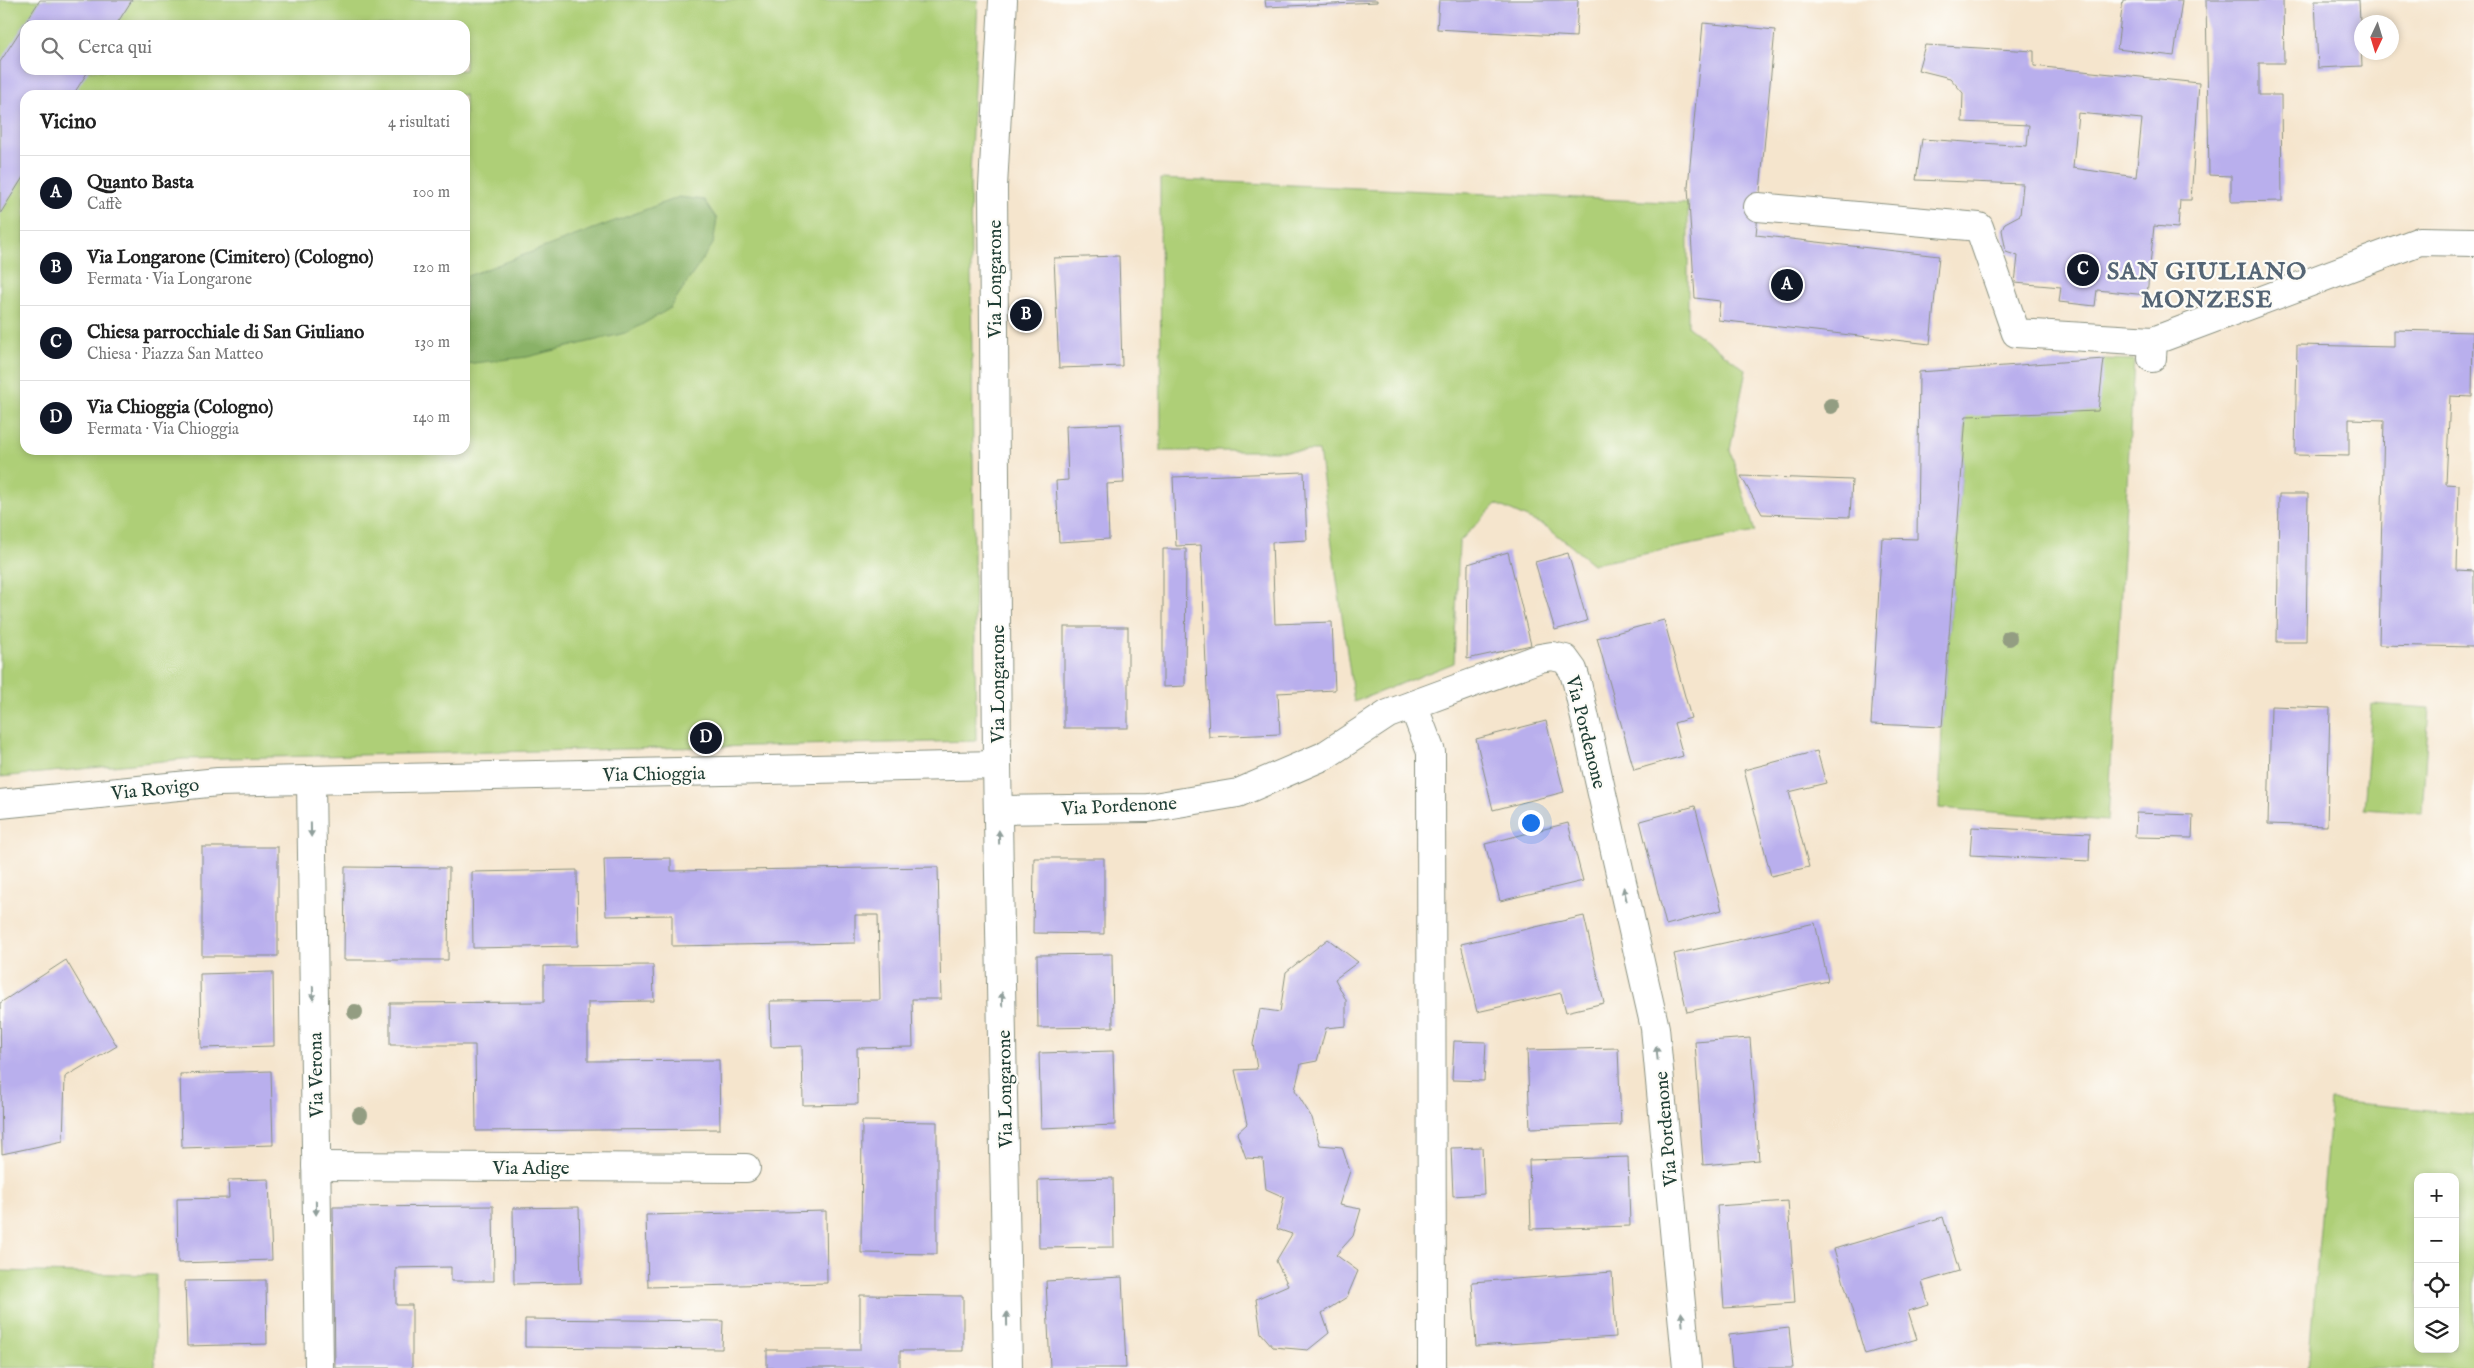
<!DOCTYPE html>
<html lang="it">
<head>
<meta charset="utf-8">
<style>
  :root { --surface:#fff; --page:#f6f6f6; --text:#222; --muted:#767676; --line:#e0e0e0; --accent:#111827 }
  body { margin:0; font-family:"IM FELL English",serif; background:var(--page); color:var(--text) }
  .controls { position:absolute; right:15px; bottom:15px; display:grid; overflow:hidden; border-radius:10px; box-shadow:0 2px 8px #0003 }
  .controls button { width:45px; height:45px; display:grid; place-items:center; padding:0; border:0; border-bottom:1px solid var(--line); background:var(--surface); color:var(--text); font:25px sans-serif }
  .compass { position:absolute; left:2354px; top:15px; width:45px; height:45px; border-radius:50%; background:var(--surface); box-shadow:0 2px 8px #0003; rotate:184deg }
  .you { position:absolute; left:1530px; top:822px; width:18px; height:18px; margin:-12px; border:4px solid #fff; border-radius:50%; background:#1a73e8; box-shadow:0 0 0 8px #1a73e833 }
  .badge { display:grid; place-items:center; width:32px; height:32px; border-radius:50%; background:var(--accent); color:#fff; font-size:16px; font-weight:700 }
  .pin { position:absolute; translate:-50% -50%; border:2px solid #fff; box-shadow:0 1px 5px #0006 }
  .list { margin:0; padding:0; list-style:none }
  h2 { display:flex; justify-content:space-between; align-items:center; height:65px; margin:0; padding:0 20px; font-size:21px }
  h2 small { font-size:16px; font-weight:400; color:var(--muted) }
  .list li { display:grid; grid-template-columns:32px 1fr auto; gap:15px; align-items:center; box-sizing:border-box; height:75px; padding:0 20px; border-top:1px solid var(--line) }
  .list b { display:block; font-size:19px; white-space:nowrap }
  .list p { margin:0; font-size:16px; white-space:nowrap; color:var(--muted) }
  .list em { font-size:16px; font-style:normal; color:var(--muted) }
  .icon { flex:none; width:28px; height:28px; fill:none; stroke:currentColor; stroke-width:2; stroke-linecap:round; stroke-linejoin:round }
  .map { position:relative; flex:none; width:2474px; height:1368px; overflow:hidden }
  .search { position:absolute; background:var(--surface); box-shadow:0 2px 8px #0003; left:20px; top:20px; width:450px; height:55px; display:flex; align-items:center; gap:12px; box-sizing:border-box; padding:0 18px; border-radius:15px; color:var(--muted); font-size:19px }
  .panel { position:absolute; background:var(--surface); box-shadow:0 2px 8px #0003; left:20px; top:90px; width:450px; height:365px; border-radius:15px }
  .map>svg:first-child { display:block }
  .green { fill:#aecf77; stroke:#668656; fill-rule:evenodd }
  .forest { fill:#8ab268; stroke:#54784e }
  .building { fill:#b9afed; fill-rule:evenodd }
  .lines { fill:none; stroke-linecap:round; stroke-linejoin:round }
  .minor-casing { stroke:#8a9180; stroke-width:30 }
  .minor { stroke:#fff; stroke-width:28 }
  .tree { fill:#939d82 }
  .oneway { fill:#8f9e9a }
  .labels { text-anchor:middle; stroke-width:4.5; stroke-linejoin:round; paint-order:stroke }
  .street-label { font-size:19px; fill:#1f3d34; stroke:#fdfcf7 }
  .district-label { font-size:24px; font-weight:bold; letter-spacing:1px; fill:#556575; stroke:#fdfcf7 }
</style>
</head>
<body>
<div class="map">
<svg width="2474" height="1368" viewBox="0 0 2474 1368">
  <rect width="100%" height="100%" fill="#fdfcf7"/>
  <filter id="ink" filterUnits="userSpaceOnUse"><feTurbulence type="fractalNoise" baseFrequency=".02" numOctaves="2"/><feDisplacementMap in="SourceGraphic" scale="10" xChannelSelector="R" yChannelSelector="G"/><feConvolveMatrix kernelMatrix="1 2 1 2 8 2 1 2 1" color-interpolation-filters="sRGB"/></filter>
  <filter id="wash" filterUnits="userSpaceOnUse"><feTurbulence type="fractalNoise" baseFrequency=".0096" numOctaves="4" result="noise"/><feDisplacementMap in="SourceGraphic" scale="20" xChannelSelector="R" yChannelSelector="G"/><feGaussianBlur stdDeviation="1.12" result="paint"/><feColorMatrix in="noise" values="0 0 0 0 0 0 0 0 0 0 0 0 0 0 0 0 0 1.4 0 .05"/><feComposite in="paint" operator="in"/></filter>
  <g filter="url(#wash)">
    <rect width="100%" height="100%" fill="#f5e5cd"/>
    <!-- green -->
    <g class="green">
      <path d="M0 0H978L970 175 976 741 183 759 0 777ZM25 25H465V70H25ZM25 95H465V450H25Z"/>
      <path d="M1160 179 1688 203V327L1746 370 1730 450 1755 532 1593 564 1549 528 1496 504 1459 542 1454 663 1354 702 1319 451H1161Z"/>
      <path d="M2104 359 2134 360 2108 821 1939 808 1942 727 1966 416Z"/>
      <path d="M2372 704 2429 708 2422 813 2364 809Z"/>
      <path d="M2331 1101 2474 1114V1368H2308ZM2418 1177H2455V1349H2418Z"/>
      <path d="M0 1271 156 1275 155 1368H0Z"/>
    </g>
    <!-- forest -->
    <path class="forest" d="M679 197 704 200 717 219 713 244 669 309 629 332 527 357 465 364V277Z"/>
    <g id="blocks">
      <!-- building -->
      <g class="building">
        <path d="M40 0H132L116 25H25V70H89L73 95H25V174L0 214V62Z"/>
        <path d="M1265 0H1377V2L1266 7Z"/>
        <path d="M1439 0H1578L1576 37 1437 29Z"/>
        <path d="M2123 0H2182L2174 56 2117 49Z"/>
        <path d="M2206 0H2283L2284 63H2259V95H2281L2282 201 2231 202V176L2209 175Z"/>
        <path d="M2315 0H2359L2362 66 2318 68Z"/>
        <path d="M1703 23 1775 30 1756 235 1939 256 1930 344 1718 320 1720 301 1695 298 1688 187Z"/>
        <path d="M1925 45 2034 51V66L2199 83 2191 200H2180L2178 228 2154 226 2147 295 2097 290 2095 306 2059 302 2061 287 2015 283 2018 256 2006 252 2002 230 2005 223 2020 215 2023 184 1916 180 1922 139 2027 146 2029 125 1962 122 1963 93 1950 78 1918 70ZM2078 113 2142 119 2136 177 2073 168Z"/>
        <path d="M1119 256 1122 366 1059 368 1054 258Z"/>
        <path d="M2394 330 2473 332 2472 397 2450 396 2446 484 2459 485 2457 570 2474 571V647L2379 645 2384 420 2349 419V456L2295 455 2297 345 2394 347Z"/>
        <path d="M2104 359 2098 411 1966 416 1942 727 1871 724 1882 538 1917 539 1919 372Z"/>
        <path d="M1121 424 1124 483 1107 484 1109 539 1059 542 1056 481 1068 480 1066 426Z"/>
        <path d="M1304 472 1307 540 1272 542 1275 624 1332 622 1335 690 1278 693 1280 734 1209 737 1201 545 1176 546 1173 477Z"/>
        <path d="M1741 476 1852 480 1850 517 1762 514Z"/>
        <path d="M2279 494H2308L2306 642H2277Z"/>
        <path d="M1163 549H1186L1185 686 1163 687Z"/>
        <path d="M1508 552 1531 645 1467 659 1468 564Z"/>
        <path d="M1568 553 1587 621 1555 630 1535 562Z"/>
        <path d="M1664 620 1691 718 1674 723 1683 756 1634 770 1597 638Z"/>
        <rect x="1064" y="627" width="64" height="101"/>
        <path d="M2271 706 2330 708 2327 826 2268 824Z"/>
        <path d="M1546 721 1564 792 1493 810 1476 739Z"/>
        <path d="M1817 751 1826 783 1789 792 1809 867 1771 876 1744 770Z"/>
        <path d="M1695 806 1722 910 1666 925 1640 821Z"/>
        <path d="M2136 813 2193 815 2192 838 2135 837Z"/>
        <path d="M1568 823 1583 881 1500 901 1485 844Z"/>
        <path d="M1972 827 2090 833 2089 861 1970 855Z"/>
        <rect x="202" y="847" width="76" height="109"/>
        <path d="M671 858V871L938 867 941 999H912L913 1047 857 1048 858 1104 803 1105 802 1046 771 1047 770 1001 880 1000 878 915H855V943L672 946V915L606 916 604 859Z"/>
        <path d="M1034 858H1104V934L1033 933Z"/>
        <path d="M345 867 449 868 448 960H344Z"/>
        <path d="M577 870 578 946 473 948 472 872Z"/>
        <path d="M1584 916 1604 1003 1566 1012 1561 993 1477 1012 1461 944Z"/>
        <path d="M1815 923 1828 981 1687 1012 1674 954Z"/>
        <path d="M1328 939 1358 962 1335 979 1346 1000V1026L1326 1028 1317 1061 1301 1064 1295 1090 1312 1118 1320 1145 1342 1147 1350 1171 1339 1205 1361 1209 1353 1236 1336 1255 1358 1271 1347 1297 1322 1313 1329 1333 1308 1350 1273 1347 1261 1333 1256 1299 1288 1285 1276 1261 1292 1234 1277 1229 1284 1197 1266 1189 1263 1159 1246 1158 1237 1133 1247 1124 1235 1070 1257 1069 1253 1044 1260 1009 1280 1012 1286 972Z"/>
        <path d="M1112 954 1113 1027 1038 1028 1037 955Z"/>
        <path d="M66 960 117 1046 65 1077 63 1141 2 1154 0 1003Z"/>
        <path d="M653 965 654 1001 588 1002V1061L719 1060 720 1129 476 1131 475 1045H390V1003L544 1002V966Z"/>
        <path d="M273 972 274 1046 201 1048 200 974Z"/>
        <path d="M1750 1038 1759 1160 1703 1165 1695 1042Z"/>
        <path d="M1454 1041 1486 1042 1484 1081 1452 1080Z"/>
        <path d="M1618 1048 1621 1125 1530 1128 1527 1050Z"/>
        <path d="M1113 1051 1115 1125 1041 1128 1039 1053Z"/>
        <path d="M271 1071 273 1145 182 1148 180 1074Z"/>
        <path d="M862 1121 937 1122V1254L861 1253Z"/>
        <path d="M1482 1147 1484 1194 1453 1196 1451 1148Z"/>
        <path d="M1628 1157 1630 1226 1531 1229 1529 1160Z"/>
        <path d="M1113 1178 1114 1247 1039 1248 1038 1180Z"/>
        <path d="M269 1179 272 1260 178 1263 177 1199 229 1198 228 1180Z"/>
        <path d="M1788 1201 1795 1303 1724 1308 1717 1206Z"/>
        <path d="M493 1206 494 1281H451V1267L396 1268V1305H412V1368H335L333 1207Z"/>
        <path d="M579 1207 581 1283 514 1284 513 1208Z"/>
        <path d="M826 1211 827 1283 648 1287 646 1215Z"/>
        <path d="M1943 1217 1959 1271 1922 1282 1929 1305 1908 1311 1917 1339 1865 1354 1834 1249Z"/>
        <path d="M1612 1272 1616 1337 1476 1346 1472 1282Z"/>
        <path d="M1122 1277 1126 1368H1050L1046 1281Z"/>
        <path d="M266 1280 267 1344 187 1346 185 1281Z"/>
        <path d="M860 1295 963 1296V1351H900V1368H767V1350H860Z"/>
        <path d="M525 1319 723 1321 722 1349 525 1347Z"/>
        <path d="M1789 1328 1793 1368H1732L1729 1335Z"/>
      </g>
    </g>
  </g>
  <g filter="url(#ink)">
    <use href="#blocks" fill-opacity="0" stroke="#8a9180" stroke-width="1"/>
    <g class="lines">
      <defs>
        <g id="minor">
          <path d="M1003 0 993 187 997 765 1008 1368"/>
          <path d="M1758 207 1979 227 2016 333 2153 341"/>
          <path d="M2152 358 2153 341 2420 241 2474 242"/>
          <path d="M1413 705 1431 752 1432 1368"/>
          <path d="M311 781 319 1368"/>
          <path d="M0 804 218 782 997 765"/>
          <path d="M999 810 1148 808 1238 793 1324 756 1388 714 1540 658 1552 656 1565 659 1573 670 1577 683 1655 1028 1687 1368"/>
          <path d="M316 1166 746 1168"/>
        </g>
      </defs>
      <!-- minor casing -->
      <use href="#minor" class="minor-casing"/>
      <!-- minor -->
      <use href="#minor" class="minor"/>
    </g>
    <!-- trees -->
    <g class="tree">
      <circle cx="1831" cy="406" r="8"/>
      <circle cx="2009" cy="638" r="8"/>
      <circle cx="355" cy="1012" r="8"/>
      <circle cx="360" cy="1115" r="8"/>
    </g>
    <!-- one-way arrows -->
    <defs><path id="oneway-solid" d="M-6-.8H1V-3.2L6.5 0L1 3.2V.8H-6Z" transform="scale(1.25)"/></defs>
    <g class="oneway">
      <use href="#oneway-solid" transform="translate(311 830) rotate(89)"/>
      <use href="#oneway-solid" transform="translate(999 837) rotate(-91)"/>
      <use href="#oneway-solid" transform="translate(1625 894) rotate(-103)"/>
      <use href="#oneway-solid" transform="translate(313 993) rotate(89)"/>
      <use href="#oneway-solid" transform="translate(1002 999) rotate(-91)"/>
      <use href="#oneway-solid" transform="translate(1657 1053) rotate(-95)"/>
      <use href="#oneway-solid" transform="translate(316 1208) rotate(89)"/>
      <use href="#oneway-solid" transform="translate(1007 1319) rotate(-91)"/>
      <use href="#oneway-solid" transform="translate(1682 1319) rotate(-95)"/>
    </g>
  </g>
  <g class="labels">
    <!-- street labels -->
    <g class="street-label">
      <text transform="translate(994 279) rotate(-90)" y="7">Via Longarone</text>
      <text transform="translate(997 684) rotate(-90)" y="7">Via Longarone</text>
      <text transform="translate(1587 732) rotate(76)" y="7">Via Pordenone</text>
      <text transform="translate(654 773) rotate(-1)" y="7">Via Chioggia</text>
      <text transform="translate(155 788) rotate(-6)" y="7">Via Rovigo</text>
      <text transform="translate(1119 805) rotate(-3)" y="7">Via Pordenone</text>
      <text transform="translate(315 1075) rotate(-91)" y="7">Via Verona</text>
      <text transform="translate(1004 1089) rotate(-91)" y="7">Via Longarone</text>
      <text transform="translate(1665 1129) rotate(-95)" y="7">Via Pordenone</text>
      <text x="531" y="1174">Via Adige</text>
    </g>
    <!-- district labels -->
    <g class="district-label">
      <text x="2207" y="279">SAN GIULIANO<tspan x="2207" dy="28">MONZESE</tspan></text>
    </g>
  </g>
</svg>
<div class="controls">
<button>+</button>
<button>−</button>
<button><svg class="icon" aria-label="locate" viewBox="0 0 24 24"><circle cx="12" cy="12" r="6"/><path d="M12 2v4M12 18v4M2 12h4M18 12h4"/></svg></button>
<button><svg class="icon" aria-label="layers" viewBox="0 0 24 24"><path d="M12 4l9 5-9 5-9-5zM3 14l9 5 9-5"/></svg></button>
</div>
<svg class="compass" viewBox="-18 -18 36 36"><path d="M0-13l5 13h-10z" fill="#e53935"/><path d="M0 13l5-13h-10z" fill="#767676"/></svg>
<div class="you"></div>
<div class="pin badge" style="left:1787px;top:285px">A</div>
<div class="pin badge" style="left:1026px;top:315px">B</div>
<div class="pin badge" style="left:2083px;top:270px">C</div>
<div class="pin badge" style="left:706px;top:738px">D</div>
<div class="search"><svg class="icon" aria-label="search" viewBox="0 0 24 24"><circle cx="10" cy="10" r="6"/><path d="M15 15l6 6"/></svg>Cerca qui</div>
<section class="panel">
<h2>Vicino<small>4 risultati</small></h2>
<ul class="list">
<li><span class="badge">A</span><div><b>Quanto Basta</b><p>Caffè</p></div><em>100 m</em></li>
<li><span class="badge">B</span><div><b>Via Longarone (Cimitero) (Cologno)</b><p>Fermata · Via Longarone</p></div><em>120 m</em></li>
<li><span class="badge">C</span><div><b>Chiesa parrocchiale di San Giuliano</b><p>Chiesa · Piazza San Matteo</p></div><em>130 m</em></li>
<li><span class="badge">D</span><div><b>Via Chioggia (Cologno)</b><p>Fermata · Via Chioggia</p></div><em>140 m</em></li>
</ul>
</section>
</div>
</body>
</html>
